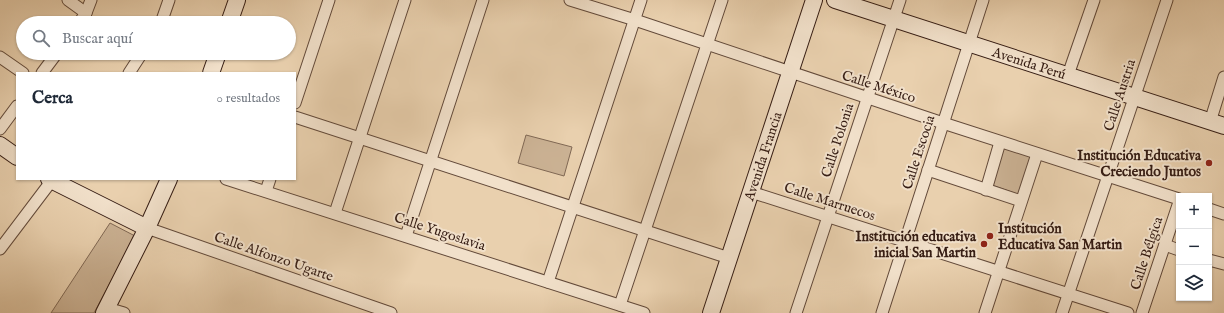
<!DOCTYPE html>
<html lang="es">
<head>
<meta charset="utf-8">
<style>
  :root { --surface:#fff; --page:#f6f6f7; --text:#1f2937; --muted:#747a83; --line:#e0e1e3 }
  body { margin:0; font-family:"IM FELL English",serif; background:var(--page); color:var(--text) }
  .controls { position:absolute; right:12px; bottom:12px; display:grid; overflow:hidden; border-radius:0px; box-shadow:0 1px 3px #0004 }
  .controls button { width:36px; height:36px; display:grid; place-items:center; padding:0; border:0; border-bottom:1px solid var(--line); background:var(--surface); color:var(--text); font:20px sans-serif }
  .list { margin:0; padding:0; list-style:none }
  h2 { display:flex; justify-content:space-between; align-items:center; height:52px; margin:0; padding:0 16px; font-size:17px }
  h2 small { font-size:13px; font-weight:400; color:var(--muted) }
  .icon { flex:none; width:22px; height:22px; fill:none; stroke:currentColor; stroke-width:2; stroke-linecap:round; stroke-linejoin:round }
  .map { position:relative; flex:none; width:1224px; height:313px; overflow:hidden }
  .search { position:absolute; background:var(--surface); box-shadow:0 1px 3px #0004; left:16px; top:16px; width:280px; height:44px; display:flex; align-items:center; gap:10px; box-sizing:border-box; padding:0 14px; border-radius:22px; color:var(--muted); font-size:15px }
  .panel { position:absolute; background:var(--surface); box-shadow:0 1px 3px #0004; left:16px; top:72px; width:280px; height:108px; border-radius:0px }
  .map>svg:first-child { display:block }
  .green { fill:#cbb294; stroke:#806854 }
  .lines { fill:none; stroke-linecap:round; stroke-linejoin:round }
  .street-casing { stroke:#634a3a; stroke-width:13 }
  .secondary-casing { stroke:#361d14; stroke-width:18 }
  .street { stroke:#f1e0ca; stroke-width:11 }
  .secondary { stroke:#f1e0ca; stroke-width:16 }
  .poi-dot { fill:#8f2418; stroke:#f1e0ca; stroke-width:1.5 }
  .labels { text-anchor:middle; stroke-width:4; stroke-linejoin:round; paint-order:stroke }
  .street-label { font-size:14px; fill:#361d14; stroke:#f1e0ca }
  .poi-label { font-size:14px; font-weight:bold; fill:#361d14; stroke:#f1e0ca; text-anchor:end }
</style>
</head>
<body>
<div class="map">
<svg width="1224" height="313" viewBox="0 0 1224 313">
  <rect width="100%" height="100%" fill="#e9d0ae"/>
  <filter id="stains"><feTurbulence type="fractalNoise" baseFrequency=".005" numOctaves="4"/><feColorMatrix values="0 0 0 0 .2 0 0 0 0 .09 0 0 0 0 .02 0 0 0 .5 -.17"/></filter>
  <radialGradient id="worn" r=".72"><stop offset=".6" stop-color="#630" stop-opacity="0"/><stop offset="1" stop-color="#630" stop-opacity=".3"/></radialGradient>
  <!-- green -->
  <g class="green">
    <path d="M526 135 572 147 564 176 518 163Z"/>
    <path d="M1001 146 1032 155 1020 195 989 184Z"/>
    <path d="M110 223 135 236 94 313H51Z"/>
  </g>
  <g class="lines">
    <defs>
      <g id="street">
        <path d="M68 0 86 13"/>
        <path d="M570 0 635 20 943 123 1179 199"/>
        <path d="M79 23 86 13 91 0"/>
        <path d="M161 23 169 0"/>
        <path d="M0 57 23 73"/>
        <path d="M42 73 57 53"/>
        <path d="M129 73 142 53"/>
        <path d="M1068 75 1094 0"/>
        <path d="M295 103 329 0"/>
        <path d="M295 117 729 258"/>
        <path d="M1210 122 1224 77"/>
        <path d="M0 129 17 106"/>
        <path d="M928 170 1021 201"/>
        <path d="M226 179 644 313"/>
        <path d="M986 190 1000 142"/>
        <path d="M266 191 270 179"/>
        <path d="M751 192 1128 313"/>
        <path d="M1209 209 1224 214"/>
        <path d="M335 213 405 0"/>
        <path d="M147 228 391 313"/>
        <path d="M406 236 483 0"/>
        <path d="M1165 245 1179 250"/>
        <path d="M0 249 53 179"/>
        <path d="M1209 260 1224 264"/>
        <path d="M548 282 641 0"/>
        <path d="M620 305 722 0"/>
        <path d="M107 308 124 313"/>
        <path d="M796 313 900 0"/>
        <path d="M882 313 983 0"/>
        <path d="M985 313 1037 154"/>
        <path d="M1062 313 1167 0"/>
        <path d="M1142 313 1179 202"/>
      </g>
      <g id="secondary">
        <path id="s1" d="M835 0 1224 126"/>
        <path d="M229 23 237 0"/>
        <path d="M211 73 218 53"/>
        <path d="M0 145 17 157"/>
        <path d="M49 179 147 228"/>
        <path d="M104 313 147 228 169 179"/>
        <path id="s2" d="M711 313 814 0"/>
      </g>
    </defs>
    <!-- street casing -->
    <use href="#street" class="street-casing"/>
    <!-- secondary casing -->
    <use href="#secondary" class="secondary-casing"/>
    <!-- street -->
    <use href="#street" class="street"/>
    <!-- secondary -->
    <use href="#secondary" class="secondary"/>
  </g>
  <!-- markers -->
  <g class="poi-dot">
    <circle cx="1209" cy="163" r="4"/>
    <circle cx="990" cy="236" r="4"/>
    <circle cx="984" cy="244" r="4"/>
  </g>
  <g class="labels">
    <!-- street labels -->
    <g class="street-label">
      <text dy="5" stroke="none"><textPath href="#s1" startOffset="204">Avenida Perú</textPath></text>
      <text transform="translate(879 86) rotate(18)" y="5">Calle México</text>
      <text transform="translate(1119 95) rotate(-72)" y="5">Calle Austria</text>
      <text transform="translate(837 140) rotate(-72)" y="5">Calle Polonia</text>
      <text transform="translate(918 152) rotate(-72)" y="5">Calle Escocia</text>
      <text dy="5" stroke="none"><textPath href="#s2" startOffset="165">Avenida Francia</textPath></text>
      <text transform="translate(830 201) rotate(18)" y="5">Calle Marruecos</text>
      <text transform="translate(440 231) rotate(18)" y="5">Calle Yugoslavia</text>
      <text transform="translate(1146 253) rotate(-72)" y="5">Calle Bélgica</text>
      <text transform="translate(274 256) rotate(19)" y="5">Calle Alfonzo Ugarte</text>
    </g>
    <!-- poi labels -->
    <g class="poi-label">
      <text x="1201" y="160">Institución Educativa<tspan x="1201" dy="16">Creciendo Juntos</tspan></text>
      <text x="998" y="233" text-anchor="start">Institución<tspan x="998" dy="16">Educativa San Martin</tspan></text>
      <text x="976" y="241">Institución educativa<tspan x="976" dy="16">inicial San Martin</tspan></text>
    </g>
  </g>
  <rect width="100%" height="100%" filter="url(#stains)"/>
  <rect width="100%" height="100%" fill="url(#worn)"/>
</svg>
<div class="controls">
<button>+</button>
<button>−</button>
<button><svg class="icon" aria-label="layers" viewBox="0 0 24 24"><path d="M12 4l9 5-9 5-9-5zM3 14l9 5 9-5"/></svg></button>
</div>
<div class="search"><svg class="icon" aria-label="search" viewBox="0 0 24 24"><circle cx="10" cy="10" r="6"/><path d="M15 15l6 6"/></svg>Buscar aquí</div>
<section class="panel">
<h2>Cerca<small>0 resultados</small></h2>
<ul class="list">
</ul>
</section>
</div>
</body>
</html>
